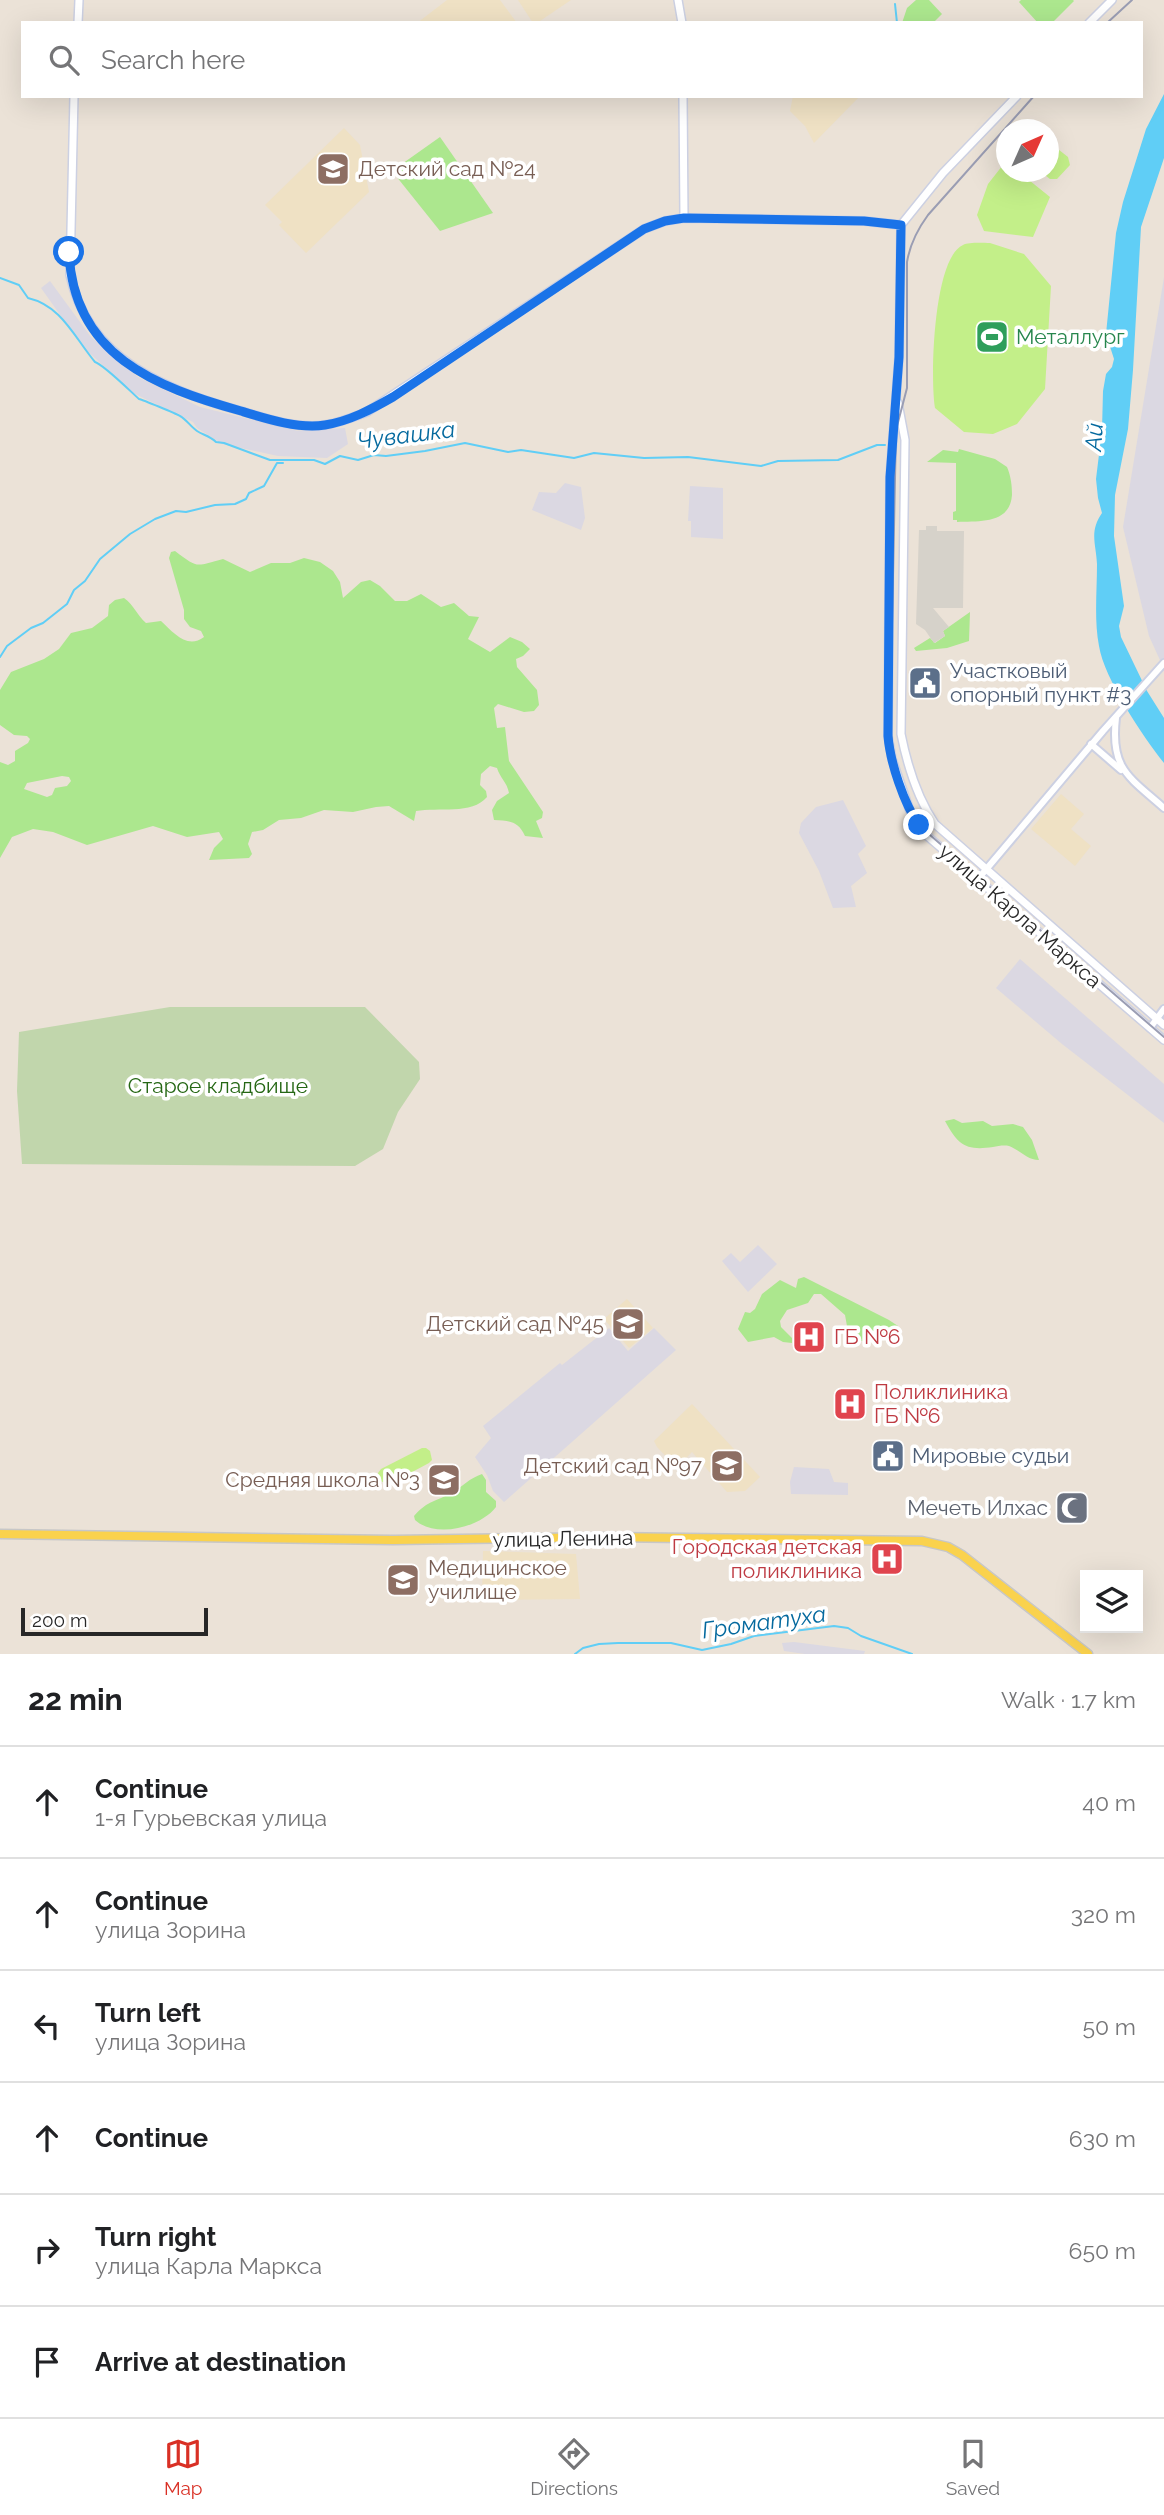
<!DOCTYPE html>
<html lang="en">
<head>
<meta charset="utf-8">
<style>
  :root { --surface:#fff; --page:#f2f2f2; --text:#202124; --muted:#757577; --line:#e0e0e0; --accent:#d93025 }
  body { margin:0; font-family:Raleway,sans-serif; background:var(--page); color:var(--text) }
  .controls { position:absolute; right:21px; bottom:21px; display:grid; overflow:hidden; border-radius:0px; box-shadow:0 7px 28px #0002 }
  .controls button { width:63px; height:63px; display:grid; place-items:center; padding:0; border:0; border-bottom:2px solid var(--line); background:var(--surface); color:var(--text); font:35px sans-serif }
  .compass { position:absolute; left:996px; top:119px; width:63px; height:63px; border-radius:50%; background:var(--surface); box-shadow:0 7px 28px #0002; rotate:45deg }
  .scale { position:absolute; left:21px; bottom:18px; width:187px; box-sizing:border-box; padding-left:7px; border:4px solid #272727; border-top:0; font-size:19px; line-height:24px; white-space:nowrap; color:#272727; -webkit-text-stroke:5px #fff; paint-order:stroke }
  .stop { position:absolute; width:21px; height:21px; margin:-16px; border:5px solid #1a73e8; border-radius:50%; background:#fff }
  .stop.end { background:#1a73e8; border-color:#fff; box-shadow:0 2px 7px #0008 }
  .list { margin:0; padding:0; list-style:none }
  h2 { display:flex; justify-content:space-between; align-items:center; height:91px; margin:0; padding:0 28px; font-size:30px }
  h2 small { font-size:23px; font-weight:400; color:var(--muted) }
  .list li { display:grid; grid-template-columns:46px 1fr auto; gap:21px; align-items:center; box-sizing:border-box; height:112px; padding:0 28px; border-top:2px solid var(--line) }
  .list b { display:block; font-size:26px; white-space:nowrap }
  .list p { margin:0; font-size:23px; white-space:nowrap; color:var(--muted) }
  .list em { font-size:23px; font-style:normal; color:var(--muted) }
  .icon { flex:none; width:38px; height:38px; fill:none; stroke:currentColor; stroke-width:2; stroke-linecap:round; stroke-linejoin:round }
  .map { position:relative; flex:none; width:1164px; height:1654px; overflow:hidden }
  .search { position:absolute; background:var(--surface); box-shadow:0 7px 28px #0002; left:21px; right:21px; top:21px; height:77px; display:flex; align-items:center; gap:18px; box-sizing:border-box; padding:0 24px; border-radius:0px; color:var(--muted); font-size:26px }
  .sheet { height:763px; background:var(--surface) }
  nav { display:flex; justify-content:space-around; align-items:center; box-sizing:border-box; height:98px; border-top:2px solid var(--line); background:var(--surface); font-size:19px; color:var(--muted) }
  nav a { display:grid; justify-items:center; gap:4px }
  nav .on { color:var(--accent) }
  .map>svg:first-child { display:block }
  .industrial { fill:#dbd8e2 }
  .education { fill:#efe1c4 }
  .green { fill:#ace78e; fill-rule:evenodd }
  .cemetery { fill:#c1d6ac }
  .pitch { fill:#c3ef89 }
  .plaza { fill:#d6d2ca }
  .water { fill:#60cef6 }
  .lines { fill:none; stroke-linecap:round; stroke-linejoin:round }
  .stream { stroke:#60cef6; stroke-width:2 }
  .tertiary-casing { stroke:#ccd0e2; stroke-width:10 }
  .secondary-casing { stroke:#ccd0e2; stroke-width:10 }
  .primary-casing { stroke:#c7c7c7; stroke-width:11 }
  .tertiary { stroke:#fff; stroke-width:6 }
  .secondary { stroke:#fff; stroke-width:7 }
  .primary { stroke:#fad24d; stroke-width:8 }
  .tram { stroke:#9a9db3; stroke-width:2 }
  .route { stroke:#1a73e8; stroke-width:9 }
  .labels { text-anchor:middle; stroke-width:7; stroke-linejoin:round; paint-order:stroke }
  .education-label { font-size:21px; fill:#785e54; stroke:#fff; text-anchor:end }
  .leisure-label { font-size:21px; fill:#27864d; stroke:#fff; text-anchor:start }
  .service-label { font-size:21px; fill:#4e5e75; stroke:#fff; text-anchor:start }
  .street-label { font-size:21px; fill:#272727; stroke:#fff }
  .park-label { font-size:21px; fill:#256714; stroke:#fff }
  .health-label { font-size:21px; fill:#be3a42; stroke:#fff; text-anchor:start }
  .worship-label { font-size:21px; fill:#5b616d; stroke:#fff; text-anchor:end }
  .water-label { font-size:23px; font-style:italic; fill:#04699e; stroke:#fff }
</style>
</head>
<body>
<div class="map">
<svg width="1164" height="1654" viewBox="0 0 1164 1654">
  <rect width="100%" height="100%" fill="#ebe2d7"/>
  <!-- industrial -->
  <g class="industrial">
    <path d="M1164 277V669L1149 636 1123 527Z"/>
    <path d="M50 281 91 337 138 377 200 407 298 431 345 428 348 444 327 458 278 456 222 444 197 428 193 422 133 393 83 347 41 288Z"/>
    <path d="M565 483 581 487 585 518 581 530 532 510 539 492 556 493Z"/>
    <path d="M690 486 723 488V539L691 537V521H688Z"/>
    <path d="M843 800 866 846 858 854 867 873 851 886 856 907 833 908 819 871 799 833 801 823 816 807Z"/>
    <path d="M1020 959 1164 1084V1123L1062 1044 996 988Z"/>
    <path d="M758 1245 777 1264 748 1292 722 1261 731 1253 740 1262Z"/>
    <path d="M609 1328 628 1351 654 1328 676 1350 504 1502 493 1491 487 1475 475 1457 491 1438 483 1426 560 1363 562 1365Z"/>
    <path d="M794 1467 829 1469 834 1482 848 1483V1495L791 1494 790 1482Z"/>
    <path d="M794 1642 865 1651 864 1654H805L784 1651 782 1643Z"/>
  </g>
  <!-- education -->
  <g class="education">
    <path d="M447 0H500L517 23H417Z"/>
    <path d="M518 0H571L537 23H533Z"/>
    <path d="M793 96H860L814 143 805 126 790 111Z"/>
    <path d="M344 128 360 145 369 192 306 253 279 225 282 222 265 205Z"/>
    <path d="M1061 794 1084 814 1071 829 1091 846 1075 866 1031 829Z"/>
    <path d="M627 1299 653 1328 629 1348 604 1319Z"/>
    <path d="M692 1404 760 1477 745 1491 727 1492 692 1452 677 1468 657 1447 654 1441Z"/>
    <path d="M483 1551 576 1554 580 1599 482 1600Z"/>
  </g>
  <!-- green -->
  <g class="green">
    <path d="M916 0H929L942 14 933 23H902L907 8Z"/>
    <path d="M1021 0H1073L1074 1 1052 23H1038L1019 2Z"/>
    <path d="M440 137 493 213 440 231 392 171Z"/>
    <path d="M959 449 995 459 1007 467C1011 476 1012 486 1012 495 1010 524 980 521 957 522V520H953V512L956 511V463L927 462 943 450 958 452Z"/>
    <path d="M175 551C198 568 194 567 223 559L250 572 271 563H290L304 558 320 562 333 571 340 582 343 598 361 582 370 580 380 586 395 601H407L421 594 441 607 454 603 469 616 479 617 468 639 490 652 510 637 522 642 530 649 523 656 516 659 517 667 537 690 539 705 534 711 524 712 498 704 494 708 497 728 505 727 509 761 543 812 542 818 536 821 543 838 525 836C518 821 510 821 494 820L492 810 497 801 509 793C507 782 500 778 497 768L490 766 481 774 480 785 486 791 487 797C472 815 438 807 416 811L414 821 389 806 376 807 353 812 324 810 301 818 279 820 263 830 252 832 248 844 252 854 249 858 209 860 214 848 223 839 219 832 187 837 153 826 87 845 53 832 33 829 12 837 0 858V762L8 765 15 761V751L28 743 30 739 27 736 14 735 0 725V690L11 672 44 659 59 649 71 633 92 628 108 616 109 605 115 600 124 598C134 605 137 615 146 623L161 621C173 632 187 650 204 637L201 631 190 627 184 619V610L169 558 171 552ZM62 776 69 777 71 781 67 786 55 788 52 795 47 797 24 789 27 783Z"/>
    <path d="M970 612 969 641 947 648 916 651 914 648 930 638 935 643 945 636 943 631Z"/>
    <path d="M954 1119 962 1123 983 1121 992 1126 1013 1124 1023 1127 1032 1140 1039 1160C1027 1160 1020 1150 1009 1146 1004 1145 998 1146 993 1147 966 1151 958 1145 945 1121Z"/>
    <path d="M804 1277 889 1320 898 1326C888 1343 865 1345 849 1337L845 1315 821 1294H814L808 1303 787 1310 780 1321 781 1327 792 1338V1343L783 1342 774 1337 748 1342 738 1329 745 1312 750 1313 755 1309 762 1294 780 1280 796 1288 798 1279Z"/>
    <path d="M482 1474 486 1480V1492L496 1501V1507C481 1527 436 1539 415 1520L414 1516C428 1500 436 1502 453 1492 463 1486 470 1478 482 1474Z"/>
  </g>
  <!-- cemetery -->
  <path class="cemetery" d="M170 1007H365L419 1062 420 1079 398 1112 383 1149 355 1166 22 1164 17 1091 19 1032Z"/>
  <!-- pitch -->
  <g class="pitch">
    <path d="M1049 142 1068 157 1070 165 1057 179H1050L1041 172H1048Z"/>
    <path d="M1006 161V172H1019L1050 197 1033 237 984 231 977 215 988 184Z"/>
    <path d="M990 243 1024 254 1051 286 1045 389 1017 424 993 434 964 432 935 408C930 379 933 258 963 245 969 242 982 243 990 243Z"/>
    <path d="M422 1448H426L430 1451 432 1460 429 1463 388 1485 379 1480 378 1473 381 1469Z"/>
  </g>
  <!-- plaza -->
  <path class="plaza" d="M926 526H937V531H964L963 608H933L949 627 943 631 945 636 934 643 925 630 916 624 919 530H926Z"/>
  <!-- water -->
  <path class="water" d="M1164 94V158L1141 227 1133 370 1128 429 1115 495 1114 536 1124 606 1119 626 1121 637 1147 691 1164 718V763C1143 737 1104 678 1099 646 1094 620 1097 591 1097 564 1096 543 1089 532 1102 513L1098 498 1096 479 1102 430 1103 391 1106 374 1112 367 1114 359 1106 334 1116 233 1123 202 1146 129Z"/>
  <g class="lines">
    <!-- stream -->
    <g class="stream">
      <path d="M895 4 897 23"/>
      <path d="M0 278 19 285 28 298C62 306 74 337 95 362 104 365 130 391 139 399 143 400 175 413 180 416 186 419 191 427 197 431 203 435 210 436 216 442L224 443 270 460H314L325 464 340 456 358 460 374 455 386 456 425 451 465 443 508 452 521 450 574 458 594 453 644 458 688 457 761 466 778 461 838 460 877 445H885"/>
      <path d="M0 657 7 646 31 628 43 623 67 604 74 590 85 581 100 559 130 534 155 519 176 511 186 512 215 505 235 504 246 499 249 493 264 486 277 463H283"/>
      <path d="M575 1654 583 1648 599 1644 618 1643H671L702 1650 731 1644 754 1636 834 1626 848 1628 861 1636 912 1654"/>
    </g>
    <defs>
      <g id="tertiary">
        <path d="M1116 718C1110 769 1129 777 1164 808"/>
        <path d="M1091 744 1121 770"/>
        <path d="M978 879 1103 731 1164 663"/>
        <path d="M1150 1028 1164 1009"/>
      </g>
      <g id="secondary">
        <path d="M678 0 682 23"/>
        <path d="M78 23 79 0"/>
        <path d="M1089 23 1112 0"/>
        <path d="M74 96 70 275C88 360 166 390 241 411 267 419 298 429 325 425 339 423 353 417 367 412L644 229 665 221 684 218 864 221 901 225"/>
        <path d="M683 96 684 218"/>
        <path d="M1017 96 943 173 901 225 899 357 890 477 888 736 892 759 910 811 925 834 1164 1040"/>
        <path d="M898 403 905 440 901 734C907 764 918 799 935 824L1164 1025"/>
      </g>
      <path id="primary" d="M0 1534 393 1540 607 1537 922 1541 948 1547 962 1555 1088 1654"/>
    </defs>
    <!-- tertiary casing -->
    <use href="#tertiary" class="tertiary-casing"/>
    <!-- secondary casing -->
    <use href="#secondary" class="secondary-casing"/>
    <!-- primary casing -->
    <use href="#primary" class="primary-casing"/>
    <!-- tertiary -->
    <use href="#tertiary" class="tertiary"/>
    <!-- secondary -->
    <use href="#secondary" class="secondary"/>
    <!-- primary -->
    <use href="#primary" class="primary"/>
    <!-- tram -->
    <g class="tram">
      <path d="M1107 23 1132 0"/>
      <path d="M1034 96 928 215C917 230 910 244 907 262V388L896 430 890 721C892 759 904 805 930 835L1164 1037"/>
    </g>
  </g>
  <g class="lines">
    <!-- route -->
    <path class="route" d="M69 252C73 355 155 387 241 411 267 419 298 429 325 425 350 421 372 409 393 397L644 229 665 221 684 218 864 221 901 225 899 357 890 477 888 736C890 762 904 804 919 825"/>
  </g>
  <!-- icons -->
  <defs>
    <symbol id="school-square" viewBox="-11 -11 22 22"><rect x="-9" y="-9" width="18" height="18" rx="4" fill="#8d6e63" stroke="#fff"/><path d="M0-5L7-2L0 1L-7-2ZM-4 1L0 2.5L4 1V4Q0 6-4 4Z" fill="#fff"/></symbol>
    <symbol id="stadium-square" viewBox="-11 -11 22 22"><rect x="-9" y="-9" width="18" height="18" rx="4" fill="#2e9e5b" stroke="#fff"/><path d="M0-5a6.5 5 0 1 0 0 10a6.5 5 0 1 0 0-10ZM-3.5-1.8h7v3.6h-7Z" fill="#fff"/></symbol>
    <symbol id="civic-square" viewBox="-11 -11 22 22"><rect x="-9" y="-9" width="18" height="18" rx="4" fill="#5c6f8a" stroke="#fff"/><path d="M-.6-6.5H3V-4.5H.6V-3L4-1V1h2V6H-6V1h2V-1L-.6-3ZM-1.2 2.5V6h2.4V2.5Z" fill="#fff"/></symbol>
    <symbol id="hospital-square" viewBox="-11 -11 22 22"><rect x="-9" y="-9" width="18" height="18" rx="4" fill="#e0444e" stroke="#fff"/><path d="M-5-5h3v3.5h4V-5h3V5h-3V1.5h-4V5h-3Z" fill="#fff"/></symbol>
    <symbol id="mosque-square" viewBox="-11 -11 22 22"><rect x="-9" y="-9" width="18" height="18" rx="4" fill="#6b7280" stroke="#fff"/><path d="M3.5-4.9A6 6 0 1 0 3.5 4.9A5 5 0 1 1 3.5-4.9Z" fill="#fff"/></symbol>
    <symbol id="university-square" viewBox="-11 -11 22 22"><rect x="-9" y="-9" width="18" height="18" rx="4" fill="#8d6e63" stroke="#fff"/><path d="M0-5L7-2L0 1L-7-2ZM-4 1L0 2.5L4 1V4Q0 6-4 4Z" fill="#fff"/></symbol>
  </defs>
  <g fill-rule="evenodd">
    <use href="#school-square" x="314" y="150" width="38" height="38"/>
    <use href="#stadium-square" x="973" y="318" width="38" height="38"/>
    <use href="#civic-square" x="906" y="664" width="38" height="38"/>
    <use href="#school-square" x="609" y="1305" width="38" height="38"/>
    <use href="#hospital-square" x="790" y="1318" width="38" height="38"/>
    <use href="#hospital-square" x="831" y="1385" width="38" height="38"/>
    <use href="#civic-square" x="869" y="1437" width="38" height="38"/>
    <use href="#school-square" x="708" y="1447" width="38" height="38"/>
    <use href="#school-square" x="425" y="1461" width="38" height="38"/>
    <use href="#mosque-square" x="1053" y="1489" width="38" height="38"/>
    <use href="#hospital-square" x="868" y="1540" width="38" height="38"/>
    <use href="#university-square" x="384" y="1561" width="38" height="38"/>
  </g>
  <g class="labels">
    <!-- education labels -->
    <g class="education-label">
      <text x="358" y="176" text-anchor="start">Детский сад №24</text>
      <text x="604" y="1331">Детский сад №45</text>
      <text x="702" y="1473">Детский сад №97</text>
      <text x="420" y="1487">Средняя школа №3</text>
      <text x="428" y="1575" text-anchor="start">Медицинское<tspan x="428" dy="24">училище</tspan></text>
    </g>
    <!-- leisure labels -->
    <g class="leisure-label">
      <text x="1016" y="344">Металлург</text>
    </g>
    <!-- service labels -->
    <g class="service-label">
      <text x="950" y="678">Участковый<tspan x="950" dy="24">опорный пункт #3</tspan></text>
      <text x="912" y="1463">Мировые судьи</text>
    </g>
    <!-- street labels -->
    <g class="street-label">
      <text transform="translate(1020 916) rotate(41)" y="7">улица Карла Маркса</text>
      <text transform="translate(563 1539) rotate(-1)" y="7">улица Ленина</text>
    </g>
    <!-- park labels -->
    <g class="park-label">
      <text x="218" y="1093">Старое кладбище</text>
    </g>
    <!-- health labels -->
    <g class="health-label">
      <text x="834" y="1344">ГБ №6</text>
      <text x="874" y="1399">Поликлиника<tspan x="874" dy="24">ГБ №6</tspan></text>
      <text x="862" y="1554" text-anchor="end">Городская детская<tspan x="862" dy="24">поликлиника</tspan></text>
    </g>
    <!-- worship labels -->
    <g class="worship-label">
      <text x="1048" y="1515">Мечеть Илхас</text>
    </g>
    <!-- water labels -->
    <g class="water-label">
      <text transform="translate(406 435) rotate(-7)" y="8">Чувашка</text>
      <text transform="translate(1094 437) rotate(-86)" y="8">Ай</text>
      <text transform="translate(764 1622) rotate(-8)" y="8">Громатуха</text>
    </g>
  </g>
</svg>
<div class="controls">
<button><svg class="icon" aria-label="layers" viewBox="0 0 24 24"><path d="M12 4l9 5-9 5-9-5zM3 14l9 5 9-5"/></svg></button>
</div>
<svg class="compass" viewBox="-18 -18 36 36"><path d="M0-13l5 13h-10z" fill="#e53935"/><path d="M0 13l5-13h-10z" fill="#757577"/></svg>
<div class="scale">200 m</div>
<div class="stop" style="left:69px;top:252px"></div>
<div class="stop end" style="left:919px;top:825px"></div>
<div class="search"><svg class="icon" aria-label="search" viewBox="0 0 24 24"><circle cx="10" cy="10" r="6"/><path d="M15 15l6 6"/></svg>Search here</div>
</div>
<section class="sheet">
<h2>22 min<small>Walk · 1.7 km</small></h2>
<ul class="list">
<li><svg class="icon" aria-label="ahead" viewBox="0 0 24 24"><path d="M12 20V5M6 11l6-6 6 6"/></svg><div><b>Continue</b><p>1-я Гурьевская улица</p></div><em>40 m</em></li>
<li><svg class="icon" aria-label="ahead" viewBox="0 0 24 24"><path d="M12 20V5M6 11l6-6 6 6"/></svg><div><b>Continue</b><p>улица Зорина</p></div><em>320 m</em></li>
<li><svg class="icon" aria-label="left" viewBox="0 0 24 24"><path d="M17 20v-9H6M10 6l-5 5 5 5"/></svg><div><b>Turn left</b><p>улица Зорина</p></div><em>50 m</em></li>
<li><svg class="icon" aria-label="ahead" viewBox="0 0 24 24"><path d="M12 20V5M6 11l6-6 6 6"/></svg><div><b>Continue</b></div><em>630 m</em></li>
<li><svg class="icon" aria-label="right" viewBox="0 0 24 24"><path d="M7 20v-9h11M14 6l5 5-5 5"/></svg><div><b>Turn right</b><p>улица Карла Маркса</p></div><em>650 m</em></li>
<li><svg class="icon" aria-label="arrive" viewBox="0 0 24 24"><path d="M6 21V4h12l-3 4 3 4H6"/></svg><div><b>Arrive at destination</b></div></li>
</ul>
</section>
<nav>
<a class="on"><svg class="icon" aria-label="map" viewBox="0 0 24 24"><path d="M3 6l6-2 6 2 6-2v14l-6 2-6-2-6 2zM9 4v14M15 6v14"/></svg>Map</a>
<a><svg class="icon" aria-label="directions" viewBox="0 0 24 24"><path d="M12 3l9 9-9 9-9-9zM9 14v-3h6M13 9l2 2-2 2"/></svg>Directions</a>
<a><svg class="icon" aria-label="saved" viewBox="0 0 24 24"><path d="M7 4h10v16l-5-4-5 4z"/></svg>Saved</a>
</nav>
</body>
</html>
